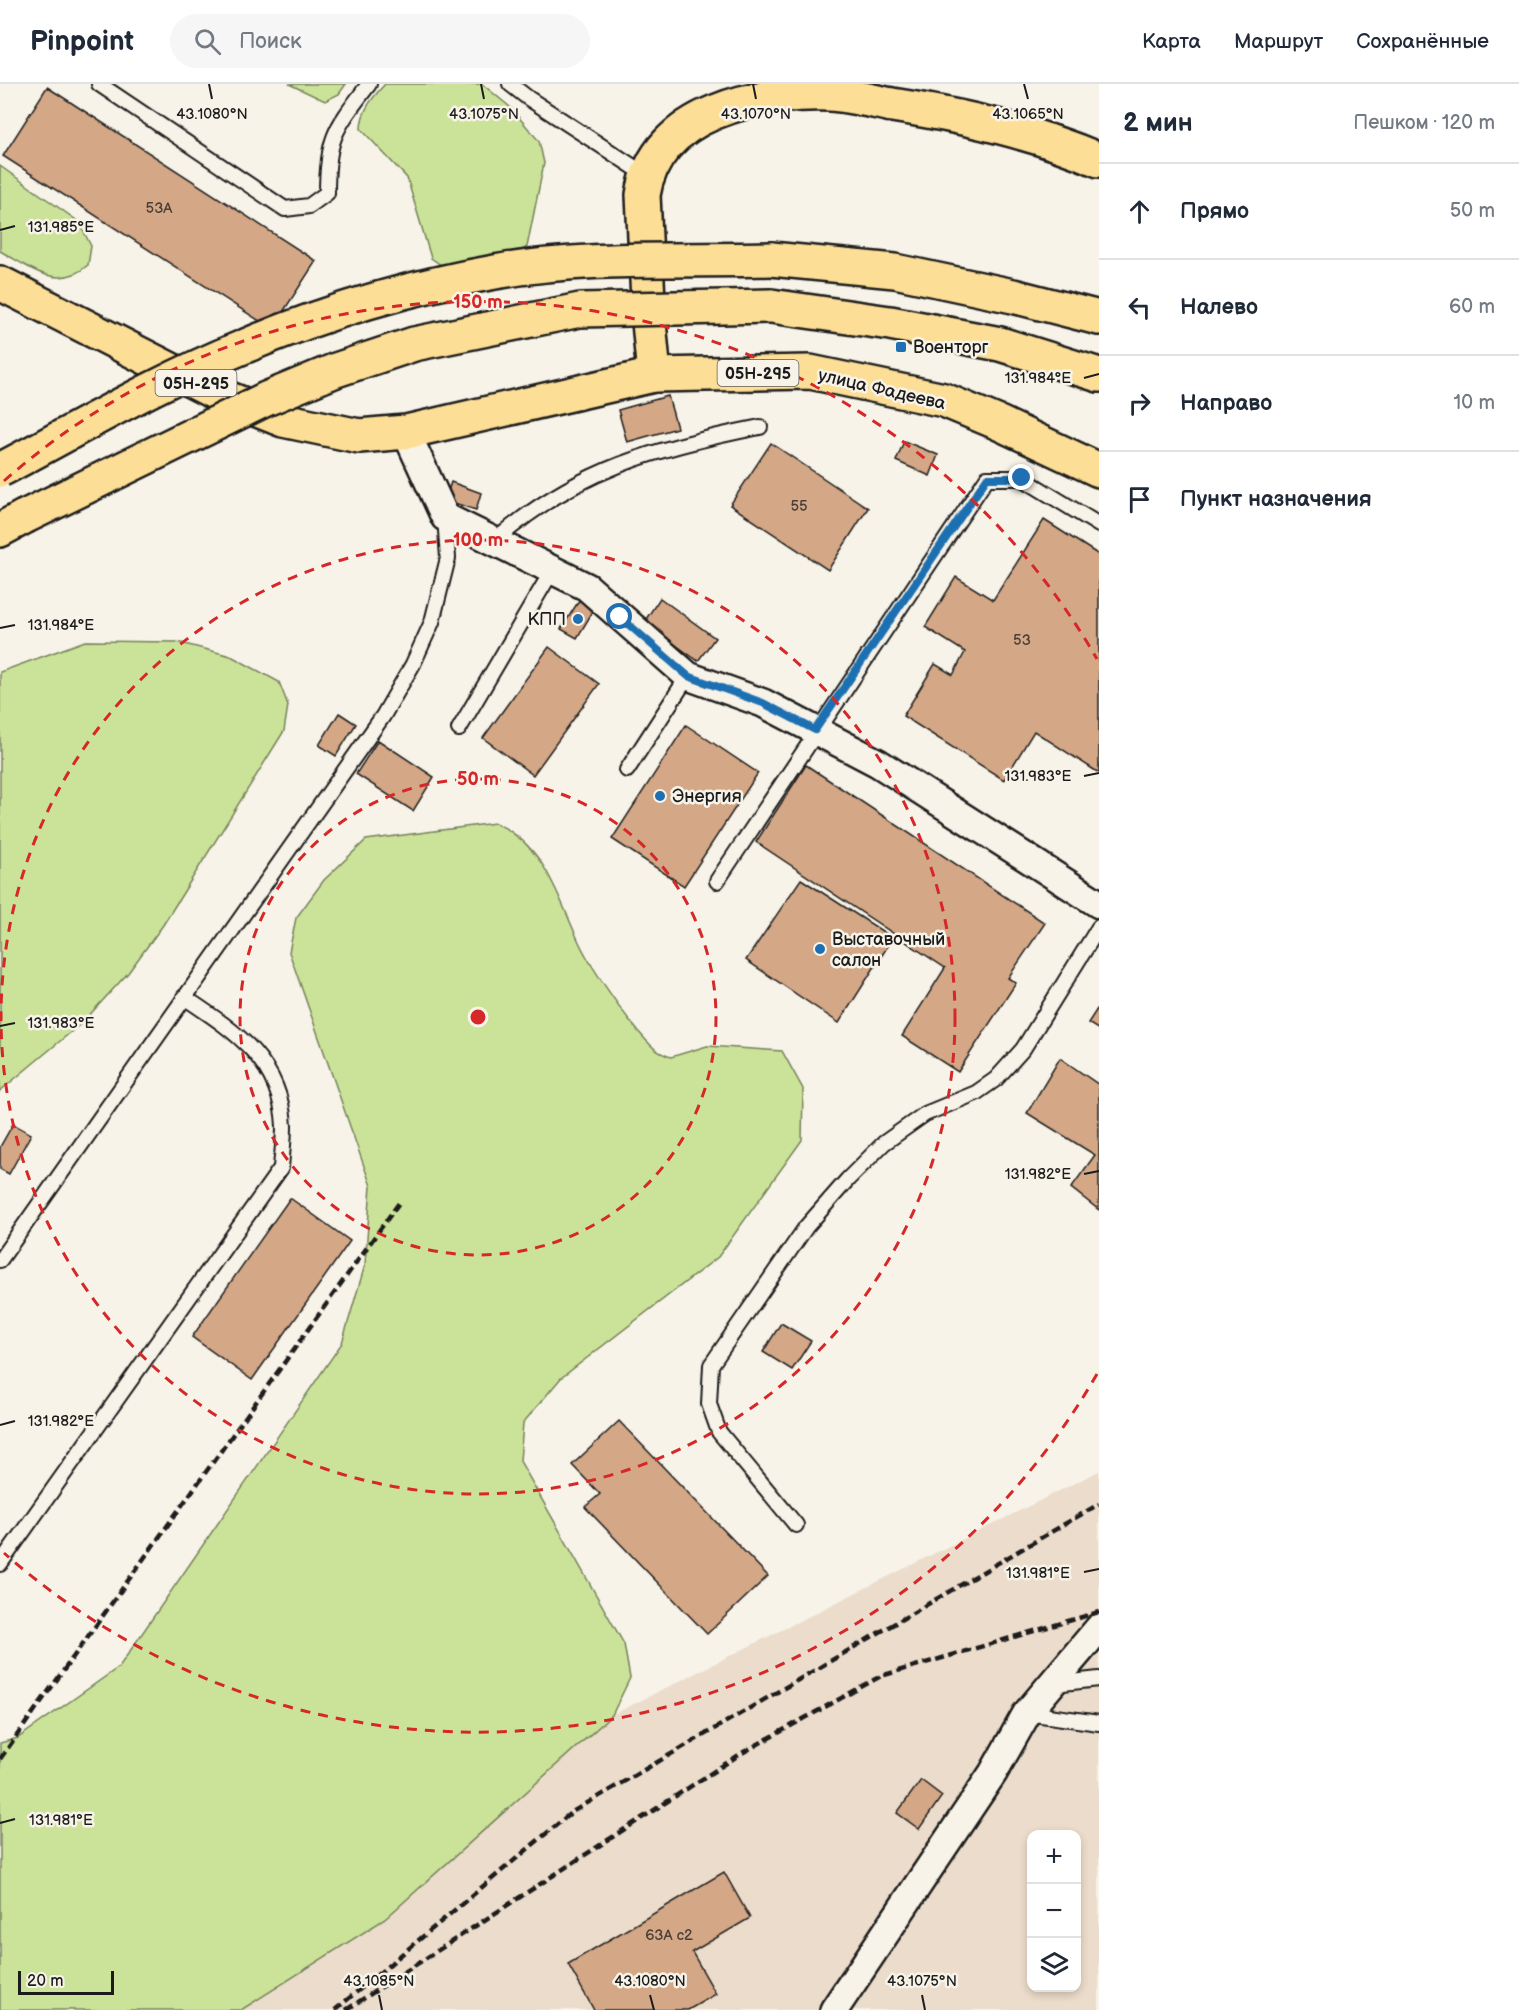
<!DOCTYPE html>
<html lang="ru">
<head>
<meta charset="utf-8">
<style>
  :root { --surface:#fff; --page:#f6f6f7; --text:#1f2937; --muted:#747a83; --line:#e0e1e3 }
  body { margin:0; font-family:"Balsamiq Sans",sans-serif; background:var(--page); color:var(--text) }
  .controls { position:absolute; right:18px; bottom:18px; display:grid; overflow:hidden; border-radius:12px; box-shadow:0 3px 9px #0003 }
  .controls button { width:54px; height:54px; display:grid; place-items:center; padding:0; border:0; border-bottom:2px solid var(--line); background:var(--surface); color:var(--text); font:30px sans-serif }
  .scale { position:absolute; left:18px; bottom:15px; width:96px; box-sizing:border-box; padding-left:6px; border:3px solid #1c1c1c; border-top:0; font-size:16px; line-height:21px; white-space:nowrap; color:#1c1c1c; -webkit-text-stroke:4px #f7f3e8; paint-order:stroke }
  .stop { position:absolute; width:18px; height:18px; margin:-14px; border:4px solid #1f6fb2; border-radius:50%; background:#fff }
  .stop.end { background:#1f6fb2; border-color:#fff; box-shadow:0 2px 6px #0008 }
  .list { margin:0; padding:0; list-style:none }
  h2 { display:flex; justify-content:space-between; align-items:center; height:78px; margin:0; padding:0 24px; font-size:26px }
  h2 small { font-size:20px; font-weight:400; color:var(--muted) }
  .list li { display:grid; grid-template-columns:39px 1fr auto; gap:18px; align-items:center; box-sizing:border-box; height:96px; padding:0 24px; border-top:2px solid var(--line) }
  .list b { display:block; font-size:22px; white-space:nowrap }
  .list em { font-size:20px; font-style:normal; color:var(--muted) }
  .icon { flex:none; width:33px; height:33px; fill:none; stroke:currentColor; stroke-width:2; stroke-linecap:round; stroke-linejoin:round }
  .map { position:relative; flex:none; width:1099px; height:1926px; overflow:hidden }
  header { display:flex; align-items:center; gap:36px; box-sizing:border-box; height:84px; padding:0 30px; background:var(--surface); border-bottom:2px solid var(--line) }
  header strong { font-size:28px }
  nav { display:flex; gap:33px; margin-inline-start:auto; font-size:21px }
  .search { width:420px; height:54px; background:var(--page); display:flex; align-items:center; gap:15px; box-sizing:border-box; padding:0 21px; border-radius:33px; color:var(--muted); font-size:22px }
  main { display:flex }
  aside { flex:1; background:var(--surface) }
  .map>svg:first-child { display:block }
  .built { fill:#ecdccb; fill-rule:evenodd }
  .green { fill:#cbe399; stroke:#74805a; stroke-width:1.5 }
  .building { fill:#d4a786; stroke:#1c1c1c; stroke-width:1.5 }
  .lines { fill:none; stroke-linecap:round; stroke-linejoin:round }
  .lane-casing { stroke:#1c1c1c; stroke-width:18 }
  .street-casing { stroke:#1c1c1c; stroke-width:32 }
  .primary-casing { stroke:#1c1c1c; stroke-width:38 }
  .highway-casing { stroke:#1c1c1c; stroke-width:38 }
  .lane { stroke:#f7f3e8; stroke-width:14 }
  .street { stroke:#f7f3e8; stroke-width:27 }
  .primary { stroke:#fdde96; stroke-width:33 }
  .highway { stroke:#fdde96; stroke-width:33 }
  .rail { stroke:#1c1c1c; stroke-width:4.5; stroke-dasharray:9 4.5; stroke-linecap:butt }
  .highway-bridge-casing { stroke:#1c1c1c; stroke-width:38; stroke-linecap:butt }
  .highway-bridge { stroke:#fdde96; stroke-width:33 }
  .route { stroke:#1f6fb2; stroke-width:8 }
  .ticks { fill:none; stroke:#1c1c1c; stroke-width:2 }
  .ring { fill:none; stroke:#d62828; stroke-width:3; stroke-dasharray:10 8 }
  .poi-dot { fill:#1f6fb2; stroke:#f7f3e8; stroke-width:2 }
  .labels { text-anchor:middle; stroke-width:5; stroke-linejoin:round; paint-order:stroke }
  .number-label { font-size:15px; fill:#4a3f36 }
  .shield { fill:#f7f3e8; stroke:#5e5c59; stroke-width:1.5 }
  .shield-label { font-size:16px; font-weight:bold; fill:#1c1c1c }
  .poi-label { font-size:18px; fill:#1c1c1c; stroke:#f7f3e8; text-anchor:start }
  .street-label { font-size:18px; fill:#1c1c1c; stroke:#f7f3e8 }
  .ticks-label { font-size:15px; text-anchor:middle; fill:#1c1c1c; stroke:#f7f3e8; stroke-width:5; stroke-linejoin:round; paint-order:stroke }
  .centre { fill:#d62828; stroke:#f7f3e8; stroke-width:3 }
  .ring-label { font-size:18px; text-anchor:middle; font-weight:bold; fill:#d62828; stroke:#f7f3e8; stroke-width:5; stroke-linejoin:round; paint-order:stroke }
</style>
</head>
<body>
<header>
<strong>Pinpoint</strong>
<div class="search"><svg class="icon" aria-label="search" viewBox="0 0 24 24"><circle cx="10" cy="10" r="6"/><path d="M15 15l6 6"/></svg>Поиск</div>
<nav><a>Карта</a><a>Маршрут</a><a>Сохранённые</a></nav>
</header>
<main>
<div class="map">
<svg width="1099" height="1926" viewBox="0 0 1099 1926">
  <rect width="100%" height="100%" fill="#f7f3e8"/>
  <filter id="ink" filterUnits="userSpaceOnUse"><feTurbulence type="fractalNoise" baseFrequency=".0167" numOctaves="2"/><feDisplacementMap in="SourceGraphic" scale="12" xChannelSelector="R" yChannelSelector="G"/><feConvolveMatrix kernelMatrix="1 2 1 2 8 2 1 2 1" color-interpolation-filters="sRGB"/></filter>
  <g filter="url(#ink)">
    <!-- built -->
    <path class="built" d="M1099 1387V1926H241L385 1835 612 1631ZM1032 1750H1076V1904H1032Z"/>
    <!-- green -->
    <g class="green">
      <path d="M289 0H346L339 10 325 17Z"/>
      <path d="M385 0H482L510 23 539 57 544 79 527 163 519 168 441 181 431 174 407 94 361 45C361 27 373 13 385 0Z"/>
      <path d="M0 82 79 138 91 162 88 181C57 208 30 183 0 167Z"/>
      <path d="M85 557 177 558 231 572 279 598 288 621 284 647 163 841 128 889 83 938 0 1007V588Z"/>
      <path d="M495 739C546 761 558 814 580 860 592 885 634 947 655 965 659 969 666 971 671 973L707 962 782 967 803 1005 802 1056 718 1173 561 1294 523 1339 520 1377 624 1560 630 1594 612 1631 385 1835 241 1926H0V1659L18 1654 119 1583 342 1259 365 1181 371 1102 289 868 296 834 324 796 366 756Z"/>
    </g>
    <!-- building -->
    <g class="building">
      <path d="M47 3 316 177 272 245 3 72Z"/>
      <path d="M668 312 677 344 627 358 618 326Z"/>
      <path d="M904 357 938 371 930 392 896 377Z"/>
      <path d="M771 359 868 424 828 486 730 421Z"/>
      <path d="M451 398 481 409 476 426 445 416Z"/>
      <path d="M1044 436 1099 471V689L1034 647 1004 696 903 632 935 580 953 591 965 568 925 543 956 493 993 516Z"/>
      <path d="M660 514 715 554 698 577 644 538Z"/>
      <path d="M580 515 595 524 577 554 561 545Z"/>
      <path d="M549 563 599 600 533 691 483 654Z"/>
      <path d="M339 629 356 640 336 672 319 661Z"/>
      <path d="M686 641 758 689 684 802 612 755Z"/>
      <path d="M378 656 434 693 413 727 356 690Z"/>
      <path d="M806 681 1045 839 1008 894 1016 899 958 988 902 952 945 884 756 758Z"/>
      <path d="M801 795 893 854 839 939 746 876Z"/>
      <path d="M1099 922V946L1088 939Z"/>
      <path d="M1060 974 1099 1001V1126L1071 1104 1095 1071 1027 1029Z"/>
      <path d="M13 1040 31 1050 9 1090 0 1085V1063Z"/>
      <path d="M290 1114 350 1157 252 1296 192 1253Z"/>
      <path d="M781 1239 811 1257 792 1286 763 1268Z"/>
      <path d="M619 1337 768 1492 707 1550 585 1423 600 1410 572 1381Z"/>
      <path d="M921 1696 942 1712 919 1745 897 1729Z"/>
      <path d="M724 1788 750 1834 692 1868 716 1910 688 1926H594L568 1880Z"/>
    </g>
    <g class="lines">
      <defs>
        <g id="lane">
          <path d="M99 0 285 125 309 122 327 109C327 52 336 44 369 0"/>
          <path d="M510 0 528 14 646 91"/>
          <path d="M496 456C575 386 659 363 760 343"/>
          <path d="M459 645 553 485"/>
          <path d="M627 686 688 592"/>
          <path d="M717 797 987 394H1022L1099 441"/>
          <path d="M0 1176 383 632 413 580 432 538 448 474 445 433"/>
          <path d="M796 1441 719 1348 709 1320 711 1281 806 1143 848 1095 884 1059 925 1030 976 1009 996 995 1023 965 1099 843"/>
          <path d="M0 1480 281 1084C282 1070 284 1056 284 1042 281 976 233 946 184 913"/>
          <path d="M1054 1600 1099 1595"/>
          <path d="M1027 1629 1099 1639"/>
        </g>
        <g id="street">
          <path d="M406 348 445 433 587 503 688 592 763 619 878 679 1099 820"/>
          <path d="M834 1926 993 1689 1027 1629 1099 1544"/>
        </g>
        <path id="primary" d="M0 199 222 312 283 336 359 352 406 348 654 291 810 288 944 316 999 339 1099 386"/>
        <g id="highway">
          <path d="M771 175 895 187 1013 212 1099 234"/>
          <path d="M771 222 890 239 1000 260 1099 291"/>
          <path d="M654 291 649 238 643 111C656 27 758 8 829 10 850 11 872 17 892 21 963 32 1034 48 1099 76"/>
          <path d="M0 446 24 433"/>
        </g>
      </defs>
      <!-- lane casing -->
      <use href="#lane" class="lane-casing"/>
      <!-- street casing -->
      <use href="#street" class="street-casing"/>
      <!-- primary casing -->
      <use href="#primary" class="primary-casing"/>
      <!-- highway casing -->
      <use href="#highway" class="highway-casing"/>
      <!-- lane -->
      <use href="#lane" class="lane"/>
      <!-- street -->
      <use href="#street" class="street"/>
      <!-- primary -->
      <use href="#primary" class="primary"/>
      <!-- highway -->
      <use href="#highway" class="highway"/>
      <!-- rail -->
      <g class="rail">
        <path d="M0 1675 401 1116"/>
        <path d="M335 1926 572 1728 1099 1420"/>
        <path d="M346 1926 742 1669 881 1592 1099 1528"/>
      </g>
      <defs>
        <g id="highway-bridge">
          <path d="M0 386C80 344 159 297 243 263 323 229 409 203 495 188 585 172 680 177 771 175"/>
          <path d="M24 433 266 315 336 286 414 260 580 226 771 222"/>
        </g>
      </defs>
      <!-- highway-bridge casing -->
      <use href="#highway-bridge" class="highway-bridge-casing"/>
      <!-- highway-bridge -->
      <use href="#highway-bridge" class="highway-bridge"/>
    </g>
  </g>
  <g class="lines" filter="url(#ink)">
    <!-- route -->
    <path class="route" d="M620 533 688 592 763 619 815 646 987 394H1022"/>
  </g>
  <!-- ticks -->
  <path class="ticks" d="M209 0 212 15M481 0 484 15M753 0 756 15M1024 0 1028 15M0 146 15 142M1084 294 1099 290M0 544 15 541M1084 692 1099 689M0 942 15 939M1084 1090 1099 1087M0 1341 15 1337M1084 1488 1099 1485M0 1739 15 1735M379 1911 382 1926M650 1911 654 1926M922 1911 925 1926"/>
  <!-- distance rings -->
  <g class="ring">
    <circle cx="478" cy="933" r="238"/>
    <circle cx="478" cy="933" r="477"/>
    <path d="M1097 1290A715 715 0 0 1 4 1469M4 397A715 715 0 0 1 1097 575"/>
  </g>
  <!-- markers -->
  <g class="poi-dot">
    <rect x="895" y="257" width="12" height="12" rx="3"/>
    <circle cx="578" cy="535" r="6"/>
    <circle cx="660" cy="712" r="6"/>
    <circle cx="820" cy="865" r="6"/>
  </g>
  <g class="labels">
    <!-- number labels -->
    <g class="number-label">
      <text x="159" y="129">53А</text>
      <text x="799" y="427">55</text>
      <text x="1022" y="561">53</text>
      <text x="669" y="1856">63А с2</text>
    </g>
    <!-- shield labels -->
    <g class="shield">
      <rect x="717.5" y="276" width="81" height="26" rx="4.5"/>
      <rect x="155.5" y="286" width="81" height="26" rx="4.5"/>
    </g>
    <g class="shield-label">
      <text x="758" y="295">05Н-295</text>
      <text x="196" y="305">05Н-295</text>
    </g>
    <!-- poi labels -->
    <g class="poi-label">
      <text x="913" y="269">Военторг</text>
      <text x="566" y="541" text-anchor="end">КПП</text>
      <text x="672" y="718">Энергия</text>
      <text x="832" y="861">Выставочный<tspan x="832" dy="21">салон</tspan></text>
    </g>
    <!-- street labels -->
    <g class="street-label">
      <text transform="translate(882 305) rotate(13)" y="6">улица Фадеева</text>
    </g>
  </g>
  <g class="ticks-label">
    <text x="212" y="35">43.1080°N</text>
    <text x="484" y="35">43.1075°N</text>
    <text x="756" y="35">43.1070°N</text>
    <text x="1028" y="35">43.1065°N</text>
    <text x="61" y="148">131.985°E</text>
    <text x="1038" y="299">131.984°E</text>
    <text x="61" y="546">131.984°E</text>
    <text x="1038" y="697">131.983°E</text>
    <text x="61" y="944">131.983°E</text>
    <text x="1038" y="1095">131.982°E</text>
    <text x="61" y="1342">131.982°E</text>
    <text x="1038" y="1494">131.981°E</text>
    <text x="61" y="1741">131.981°E</text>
    <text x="379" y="1902">43.1085°N</text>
    <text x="650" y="1902">43.1080°N</text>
    <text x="922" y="1902">43.1075°N</text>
  </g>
  <circle cx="478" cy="933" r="9" class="centre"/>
  <g class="ring-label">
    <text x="478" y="224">150 m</text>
    <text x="478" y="462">100 m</text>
    <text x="478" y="701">50 m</text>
  </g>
</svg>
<div class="controls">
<button>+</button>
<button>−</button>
<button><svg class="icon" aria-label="layers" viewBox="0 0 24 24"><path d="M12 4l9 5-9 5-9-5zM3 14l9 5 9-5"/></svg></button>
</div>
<div class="scale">20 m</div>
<div class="stop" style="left:620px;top:533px"></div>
<div class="stop end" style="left:1022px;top:394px"></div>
</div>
<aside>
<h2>2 мин<small>Пешком · 120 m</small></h2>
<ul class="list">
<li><svg class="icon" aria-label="ahead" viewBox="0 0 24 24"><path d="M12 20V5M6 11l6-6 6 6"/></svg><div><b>Прямо</b></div><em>50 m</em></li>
<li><svg class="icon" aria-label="left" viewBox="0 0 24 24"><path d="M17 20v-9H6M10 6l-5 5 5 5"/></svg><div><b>Налево</b></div><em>60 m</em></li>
<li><svg class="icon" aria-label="right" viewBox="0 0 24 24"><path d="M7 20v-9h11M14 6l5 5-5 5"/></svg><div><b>Направо</b></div><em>10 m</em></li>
<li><svg class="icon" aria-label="arrive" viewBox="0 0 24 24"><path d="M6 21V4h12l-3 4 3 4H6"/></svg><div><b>Пункт назначения</b></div></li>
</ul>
</aside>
</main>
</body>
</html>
